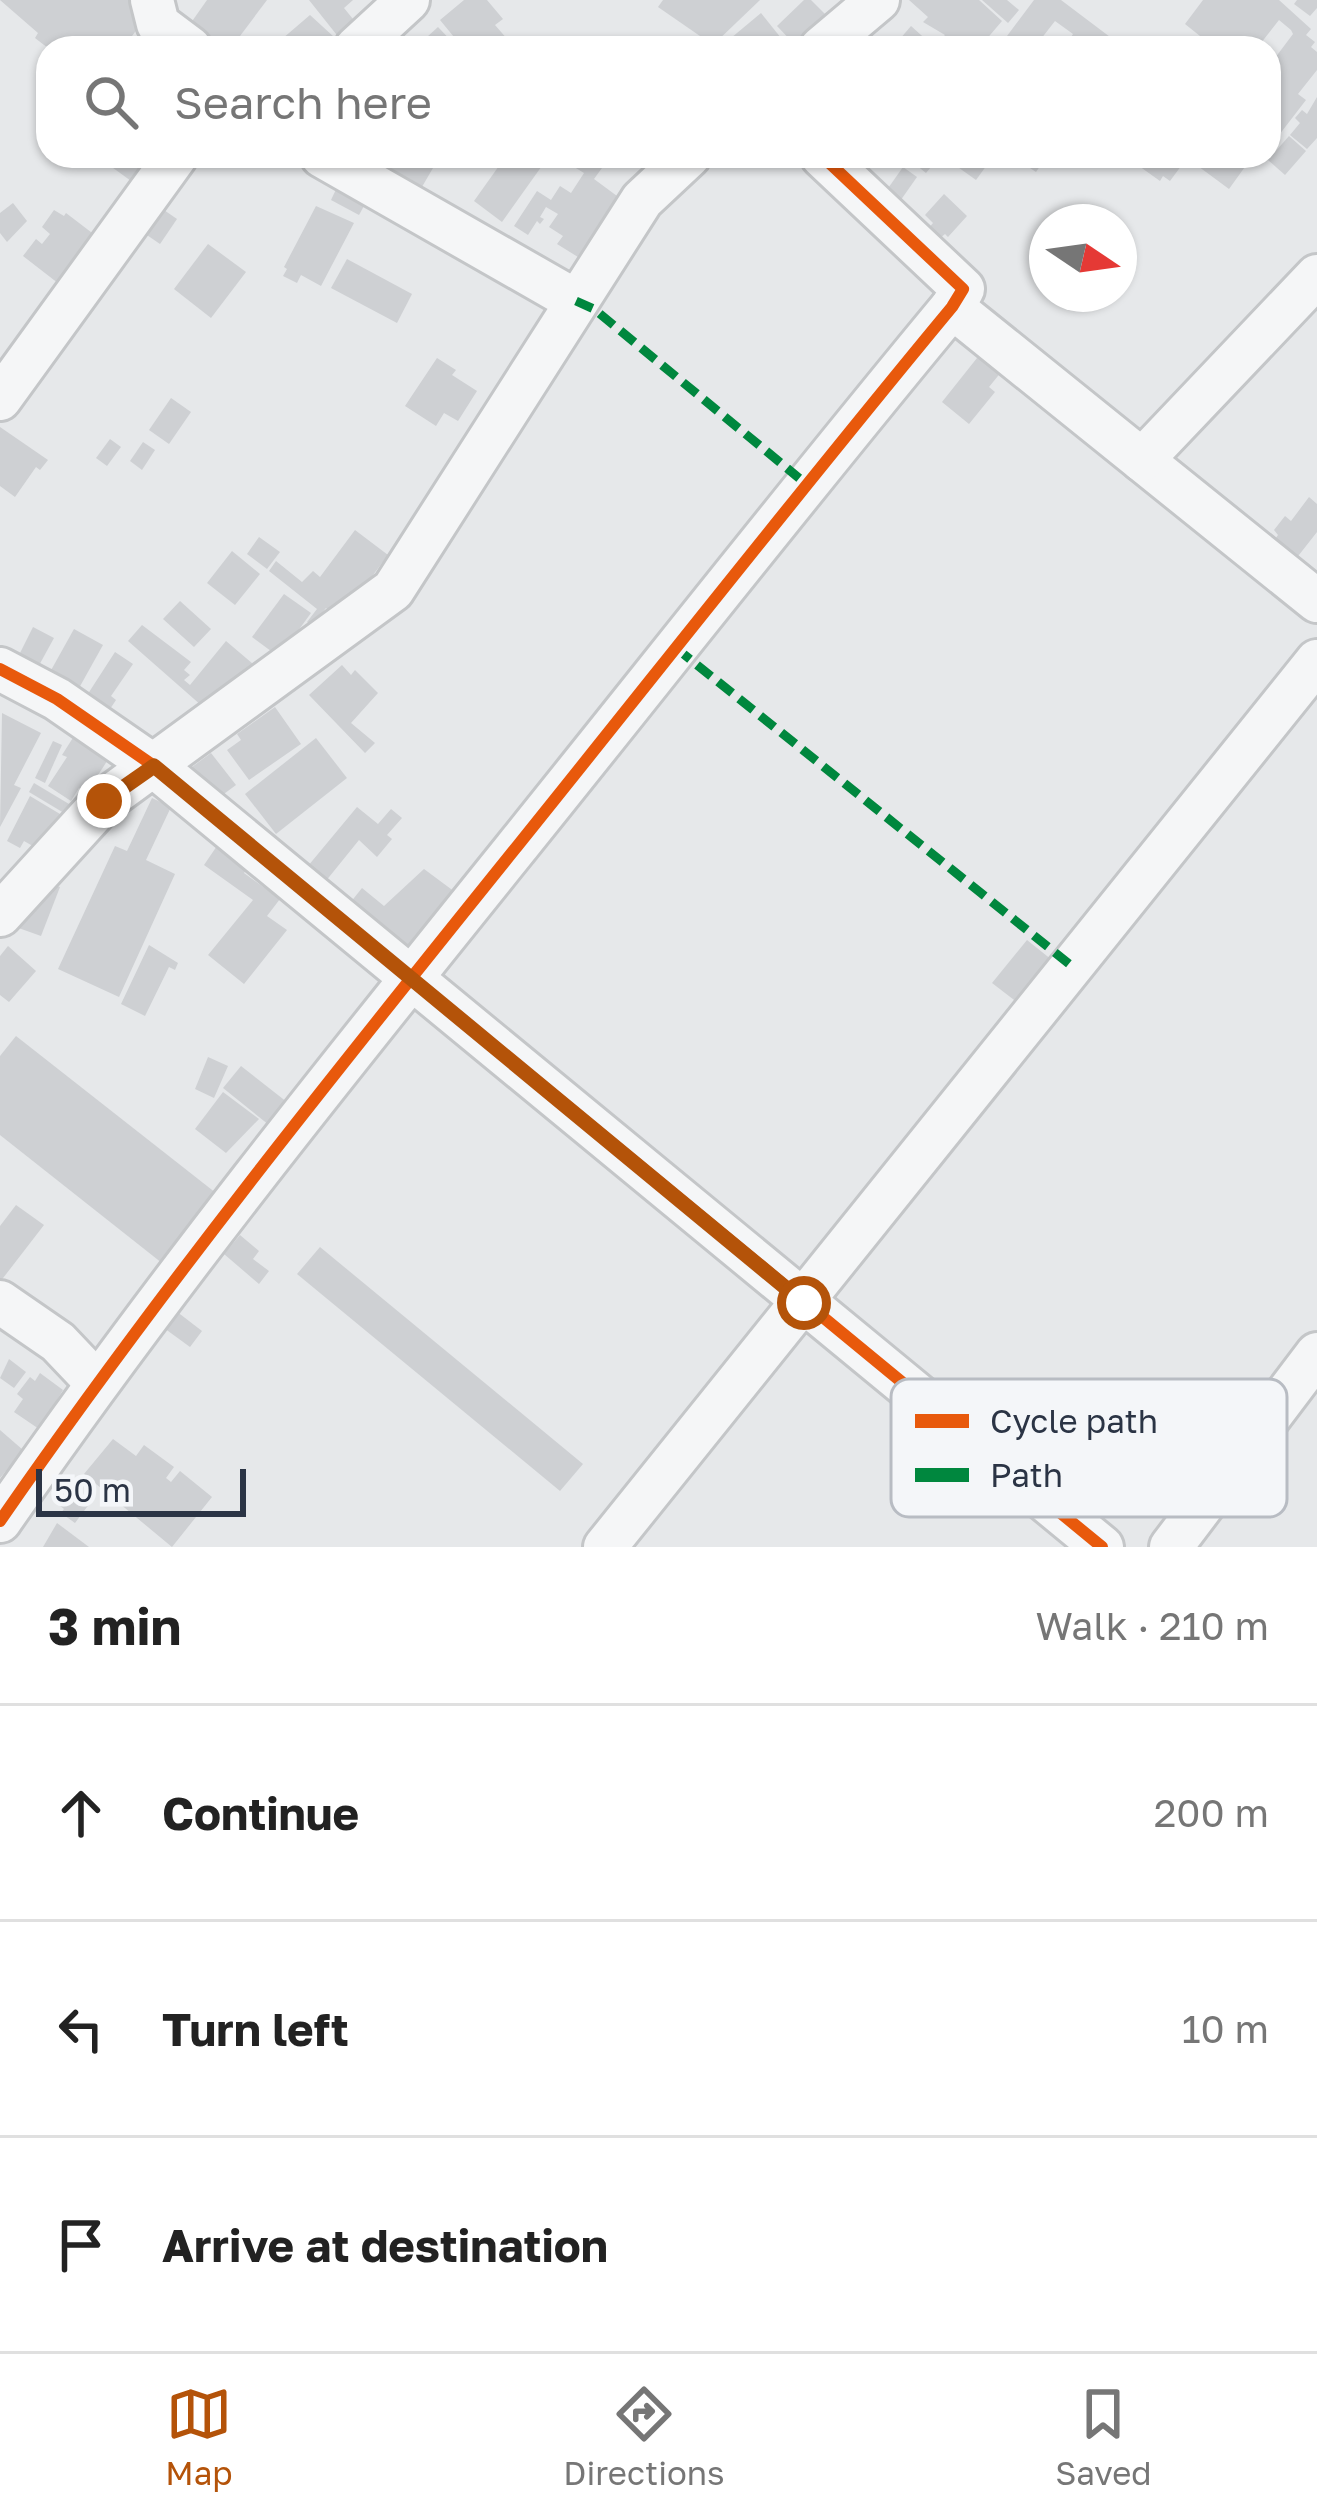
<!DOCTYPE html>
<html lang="en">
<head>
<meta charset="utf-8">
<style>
  :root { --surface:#fff; --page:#f6f6f6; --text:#222; --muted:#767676; --line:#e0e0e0; --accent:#b45309 }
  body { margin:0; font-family:"Golos Text",sans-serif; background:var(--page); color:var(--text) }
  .compass { position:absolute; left:1029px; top:204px; width:108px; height:108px; border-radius:50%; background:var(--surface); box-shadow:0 3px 9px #0004; rotate:103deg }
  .scale { position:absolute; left:36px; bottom:30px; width:210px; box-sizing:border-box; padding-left:12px; border:6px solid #2b3445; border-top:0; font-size:33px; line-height:42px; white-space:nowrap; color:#2b3445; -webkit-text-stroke:9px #f4f6f9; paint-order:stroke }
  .stop { position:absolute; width:36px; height:36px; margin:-27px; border:9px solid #b45309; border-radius:50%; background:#fff }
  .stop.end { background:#b45309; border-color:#fff; box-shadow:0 3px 12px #0008 }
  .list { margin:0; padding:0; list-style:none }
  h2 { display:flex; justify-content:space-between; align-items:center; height:156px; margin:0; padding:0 48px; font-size:51px }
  h2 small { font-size:39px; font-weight:400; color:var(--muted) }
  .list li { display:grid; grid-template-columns:78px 1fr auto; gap:36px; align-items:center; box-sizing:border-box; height:216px; padding:0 48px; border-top:3px solid var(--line) }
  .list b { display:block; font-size:45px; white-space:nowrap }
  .list em { font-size:39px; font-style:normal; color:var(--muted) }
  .icon { flex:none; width:66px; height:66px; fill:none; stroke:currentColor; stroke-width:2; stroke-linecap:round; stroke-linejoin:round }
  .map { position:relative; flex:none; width:1317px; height:1547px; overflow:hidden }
  .search { position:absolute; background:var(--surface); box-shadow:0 3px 9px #0004; left:36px; right:36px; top:36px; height:132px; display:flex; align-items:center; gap:30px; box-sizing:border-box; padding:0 42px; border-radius:36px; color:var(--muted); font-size:45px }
  .sheet { height:804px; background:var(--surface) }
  nav { display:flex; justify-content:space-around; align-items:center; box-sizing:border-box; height:168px; border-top:3px solid var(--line); background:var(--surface); font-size:33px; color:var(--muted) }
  nav a { display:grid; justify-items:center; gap:6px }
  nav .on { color:var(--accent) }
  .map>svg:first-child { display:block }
  .building { fill:#ced0d3 }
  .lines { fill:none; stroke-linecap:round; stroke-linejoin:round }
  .minor-casing { stroke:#c4c6c8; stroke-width:48 }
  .minor { stroke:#f5f6f7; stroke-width:42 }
  .quiet { stroke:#00873e; stroke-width:9; stroke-dasharray:18 9; stroke-linecap:butt }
  .cycleway-casing { stroke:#f4f6f9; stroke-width:20 }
  .cycleway { stroke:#e8590c; stroke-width:12 }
  .route { stroke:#b45309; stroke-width:15 }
  .key { fill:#f4f6f9; stroke:#b8bcc3; stroke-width:3 }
  .key-label { font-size:33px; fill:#2b3445 }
</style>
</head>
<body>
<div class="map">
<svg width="1317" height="1547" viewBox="0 0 1317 1547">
  <rect width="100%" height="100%" fill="#e6e8ea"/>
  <!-- building -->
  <g class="building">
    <path d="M0 0H143L141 24 123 48H48L35 38 38 33Z"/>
    <path d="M207 0H267L231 48H218L188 27Z"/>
    <path d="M309 0H353L344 8 357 24 340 39Z"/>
    <path d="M464 0H487L503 19 495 25 515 48H463L440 20Z"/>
    <path d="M663 0H760L713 45 658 7Z"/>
    <path d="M804 0H811L828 17 798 48 777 26Z"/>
    <path d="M909 0H979L1002 21 979 48H933L945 35 923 22 928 17Z"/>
    <path d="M982 0H1007L1019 10 1008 23Z"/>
    <path d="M1034 0H1061L1118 43 1114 48H1064L1073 34 1055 21 1034 48H1024L1007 36Z"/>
    <path d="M1203 0H1279L1311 29 1306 35 1315 42 1311 47 1317 52V70L1298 94 1306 100 1269 148V60L1272 62 1293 34 1291 30 1279 20 1257 48H1200L1194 44 1200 36 1185 24Z"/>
    <path d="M1297 0H1317V8L1310 16 1294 4Z"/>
    <path d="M761 13 789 48H719Z"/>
    <path d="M310 15 334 37 325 45 328 48H285L282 39Z"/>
    <path d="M911 26 931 44 928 48 894 46Z"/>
    <path d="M438 27 458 48H415Z"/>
    <path d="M1317 97V138L1307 149 1290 135 1300 123 1295 118 1302 110 1307 114Z"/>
    <path d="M1289 136 1306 151 1285 175 1268 160Z"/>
    <path d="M116 156H161L138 186 109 165Z"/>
    <path d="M393 156H440L419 192 384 172Z"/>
    <path d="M506 156H549L502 222 474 201Z"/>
    <path d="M577 156H600L607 161 594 179 617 196 578 257 557 244 563 236 549 227 558 214 546 207 540 217 544 219 540 224 537 221 528 235 514 226 537 191 551 200 560 186 571 193 584 173 571 165Z"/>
    <path d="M625 156H660L648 173Z"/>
    <path d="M905 156H940L926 173Z"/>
    <path d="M962 156H990L992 158 976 180 955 165Z"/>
    <path d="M1012 156H1047L1036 172Z"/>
    <path d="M1125 156H1236L1247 164 1229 189 1187 158 1170 181 1163 176 1160 181Z"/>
    <path d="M903 167 917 177 898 204 884 194Z"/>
    <path d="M340 181 369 197 359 215 331 200Z"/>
    <path d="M944 194 967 216 948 237 945 234 939 239 928 229 933 223 925 215Z"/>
    <path d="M13 203 27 221 7 242 0 233V213Z"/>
    <path d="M316 206 354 223 321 286 301 275 297 283 283 276 287 269 284 267Z"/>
    <path d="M161 208 177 219 160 244 144 233Z"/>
    <path d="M54 210 64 216 66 213 100 239 63 287 23 256 36 239 42 244 50 234 42 227Z"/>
    <path d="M208 244 246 272 211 318 174 289Z"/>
    <path d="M347 259 412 294 397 323 331 288Z"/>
    <path d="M981 353 1002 371 989 387 995 392 969 424 942 402Z"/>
    <path d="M437 358 456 370 452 375 477 391 458 421 444 413 436 426 405 406Z"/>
    <path d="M171 398 191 412 169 444 149 430Z"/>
    <path d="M0 427 48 460 40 470 36 467 15 497 0 486Z"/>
    <path d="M110 439 121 447 107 466 96 458Z"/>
    <path d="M143 442 155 450 142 470 130 461Z"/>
    <path d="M1309 497 1317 504V532L1295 560 1273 542 1278 535 1274 530 1285 516 1291 521Z"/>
    <path d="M355 530 388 555 352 603 336 616 326 608 322 613 329 619 319 632 307 622 317 609 269 571 276 561 302 582 313 571 320 577Z"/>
    <path d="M259 537 280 552 267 569 247 554Z"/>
    <path d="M232 551 260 574 235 605 207 583Z"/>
    <path d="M284 594 311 613 279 657 252 637Z"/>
    <path d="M180 601 211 629 194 647 163 619Z"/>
    <path d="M142 625 191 662 184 670 190 675 184 680 190 685 226 641 259 669 202 706 128 641Z"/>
    <path d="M33 627 54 638 37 669 17 659Z"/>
    <path d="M74 629 103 645 74 697 45 681Z"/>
    <path d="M115 652 133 664 111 696 116 700 104 718 82 703Z"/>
    <path d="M342 665 351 675 355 670 378 693 351 723 375 743 365 753 309 695Z"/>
    <path d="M275 707 301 744 249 780 227 750 241 740 237 734Z"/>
    <path d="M2 713 41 733 14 785 21 788 0 827Z"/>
    <path d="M76 733 111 755 87 792 79 788 71 801 48 786 67 757 62 755Z"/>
    <path d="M316 738 347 778 276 834 245 794Z"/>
    <path d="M53 741 62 745 45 783 35 778Z"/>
    <path d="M211 753 236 785 217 799 192 767Z"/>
    <path d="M34 783 74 807 69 816 29 792Z"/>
    <path d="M30 796 65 817 38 849 24 841 20 848 7 841Z"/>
    <path d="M152 798 171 807 146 860 175 874 119 997 58 969 115 846 127 851Z"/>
    <path d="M357 807 378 824 391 809 402 818 387 835 392 839 377 857 359 840 321 887 303 872Z"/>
    <path d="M221 840 250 864 244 873 280 899 267 916 287 930 244 984 208 955 253 900 204 865Z"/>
    <path d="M424 869 459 895 407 958 346 908 362 888 384 906Z"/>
    <path d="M44 882 60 887 41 936 13 926Z"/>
    <path d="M1027 940 1052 960 1018 1003 992 983Z"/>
    <path d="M149 945 178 963 175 970 169 967 145 1016 121 1004Z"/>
    <path d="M8 946 36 971 9 1002 0 995V956Z"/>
    <path d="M16 1036 221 1197 167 1267 0 1135V1056Z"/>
    <path d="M208 1057 228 1066 214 1098 195 1089Z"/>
    <path d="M241 1066 292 1106 274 1129 223 1088Z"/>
    <path d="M223 1092 259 1119 226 1153 195 1129Z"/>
    <path d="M16 1205 44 1225 0 1282V1226Z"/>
    <path d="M240 1235 259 1251 253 1259 269 1271 259 1284 224 1254Z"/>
    <path d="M320 1247 583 1464 560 1491 297 1274Z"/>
    <path d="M176 1311 202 1331 190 1347 164 1328Z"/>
    <path d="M9 1359 26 1372 14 1388 0 1378Z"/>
    <path d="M40 1373 63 1390 39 1429 14 1412 23 1399 17 1394 30 1377 35 1381Z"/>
    <path d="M0 1430 23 1450 0 1478Z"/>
    <path d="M113 1439 136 1456 144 1445 174 1467 166 1478 171 1482 180 1471 212 1497 172 1547 84 1474Z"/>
    <path d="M71 1489 90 1503 75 1523 61 1513 64 1509 59 1505Z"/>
    <path d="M57 1523 89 1547H43Z"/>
  </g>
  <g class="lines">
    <defs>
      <g id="minor">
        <path d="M152 0 158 24 190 48"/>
        <path d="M356 48 408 0"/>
        <path d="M821 48 878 0"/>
        <path d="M322 156 576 301"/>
        <path d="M952 307 1317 601"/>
        <path d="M0 399 176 156"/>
        <path d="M1142 460 1317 276"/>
        <path d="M0 669 57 699 154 766 1102 1547"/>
        <path d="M0 915 104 801 393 590 642 200 689 156"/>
        <path d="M0 1302 58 1342 96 1382"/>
        <path d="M0 1521C162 1287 341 1065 519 844 663 665 805 484 952 307L963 289 822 156"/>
        <path d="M605 1547 1317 661"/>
        <path d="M1171 1547 1317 1354"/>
      </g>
    </defs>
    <!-- minor casing -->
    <use href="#minor" class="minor-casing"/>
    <!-- minor -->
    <use href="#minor" class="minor"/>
    <!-- quiet -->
    <g class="quiet">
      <path d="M576 301 594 309 805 483"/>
      <path d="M676 648 1073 967"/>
    </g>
    <defs>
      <g id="cycleway">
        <path d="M0 669 57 699 154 766 1102 1547"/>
        <path d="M0 1521C162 1287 341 1065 519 844 663 665 805 484 952 307L963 289 822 156"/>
      </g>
    </defs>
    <!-- cycleway casing -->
    <use href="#cycleway" class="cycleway-casing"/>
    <!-- cycleway -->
    <use href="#cycleway" class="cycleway"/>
  </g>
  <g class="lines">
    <!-- route -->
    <path class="route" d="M104 801 154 766 804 1303"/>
  </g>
  <!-- legend -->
  <rect x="891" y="1379" width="396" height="138" rx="18" class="key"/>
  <rect x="915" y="1414" width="54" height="14" fill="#e8590c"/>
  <rect x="915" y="1468" width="54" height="14" fill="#00873e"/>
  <g class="key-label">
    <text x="990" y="1433">Cycle path</text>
    <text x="990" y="1487">Path</text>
  </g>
</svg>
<svg class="compass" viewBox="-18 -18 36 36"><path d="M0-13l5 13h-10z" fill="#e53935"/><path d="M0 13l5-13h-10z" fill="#767676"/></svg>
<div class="scale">50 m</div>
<div class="stop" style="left:804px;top:1303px"></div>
<div class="stop end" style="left:104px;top:801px"></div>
<div class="search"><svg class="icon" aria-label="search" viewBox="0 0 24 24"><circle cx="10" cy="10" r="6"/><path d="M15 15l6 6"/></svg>Search here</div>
</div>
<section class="sheet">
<h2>3 min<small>Walk · 210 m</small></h2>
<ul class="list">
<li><svg class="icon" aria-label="ahead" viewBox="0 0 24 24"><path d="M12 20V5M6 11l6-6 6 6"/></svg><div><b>Continue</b></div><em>200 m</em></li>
<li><svg class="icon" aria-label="left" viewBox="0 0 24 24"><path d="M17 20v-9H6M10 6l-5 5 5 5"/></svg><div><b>Turn left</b></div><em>10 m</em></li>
<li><svg class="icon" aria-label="arrive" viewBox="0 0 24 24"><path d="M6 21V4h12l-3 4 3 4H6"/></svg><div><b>Arrive at destination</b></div></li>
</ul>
</section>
<nav>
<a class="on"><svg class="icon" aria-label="map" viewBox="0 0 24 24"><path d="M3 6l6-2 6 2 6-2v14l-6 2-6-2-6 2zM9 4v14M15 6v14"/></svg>Map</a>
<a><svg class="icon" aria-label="directions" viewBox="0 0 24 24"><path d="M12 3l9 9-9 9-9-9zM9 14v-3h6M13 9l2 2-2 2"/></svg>Directions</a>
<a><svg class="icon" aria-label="saved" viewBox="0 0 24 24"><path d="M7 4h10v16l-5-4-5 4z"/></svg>Saved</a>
</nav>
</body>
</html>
